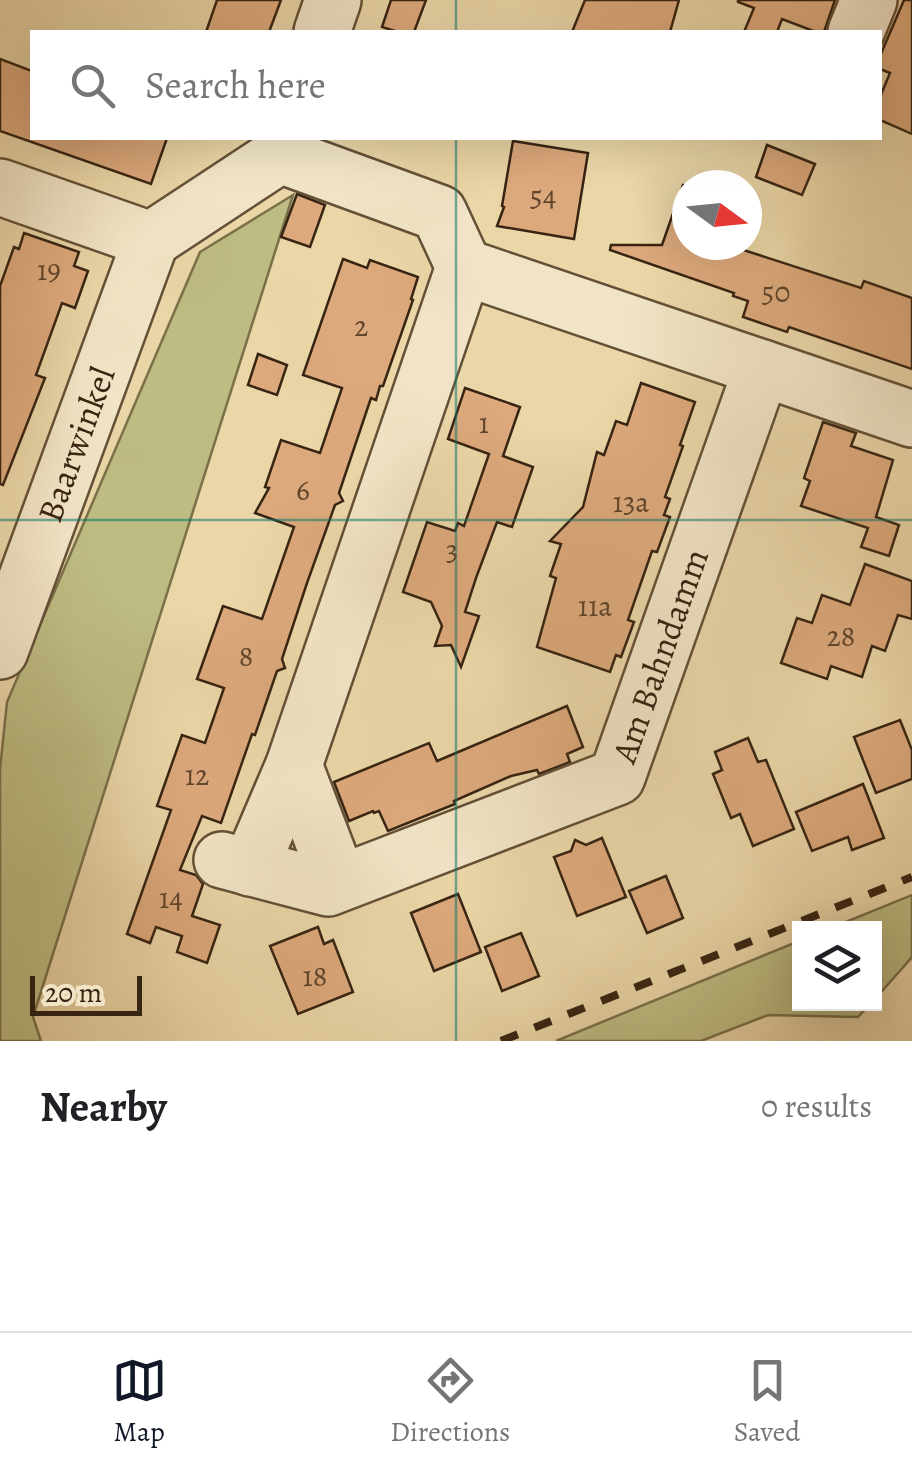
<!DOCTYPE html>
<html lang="en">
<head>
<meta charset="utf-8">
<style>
  :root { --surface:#fff; --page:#f6f6f6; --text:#202124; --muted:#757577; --line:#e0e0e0; --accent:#111827 }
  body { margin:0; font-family:Alegreya,serif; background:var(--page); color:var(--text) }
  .controls { position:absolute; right:30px; bottom:30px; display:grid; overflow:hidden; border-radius:0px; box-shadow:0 10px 40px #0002 }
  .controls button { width:90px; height:90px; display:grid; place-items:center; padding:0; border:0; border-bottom:2px solid var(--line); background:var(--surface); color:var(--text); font:50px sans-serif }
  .compass { position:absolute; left:672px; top:170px; width:90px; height:90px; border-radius:50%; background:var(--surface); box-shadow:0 10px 40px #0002; rotate:105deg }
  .scale { position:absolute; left:30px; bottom:25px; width:112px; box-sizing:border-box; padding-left:10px; border:5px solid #372412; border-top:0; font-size:28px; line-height:35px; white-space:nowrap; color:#372412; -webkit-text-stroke:8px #f1e4c6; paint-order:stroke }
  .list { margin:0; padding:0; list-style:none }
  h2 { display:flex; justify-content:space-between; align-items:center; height:130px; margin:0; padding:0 40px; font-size:42px }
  h2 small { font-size:32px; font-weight:400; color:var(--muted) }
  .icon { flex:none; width:55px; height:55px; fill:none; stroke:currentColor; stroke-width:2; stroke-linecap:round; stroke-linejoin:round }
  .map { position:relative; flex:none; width:912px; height:1041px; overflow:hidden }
  .search { position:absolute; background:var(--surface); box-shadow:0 10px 40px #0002; left:30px; right:30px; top:30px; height:110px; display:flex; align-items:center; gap:25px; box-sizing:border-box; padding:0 35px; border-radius:0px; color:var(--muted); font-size:38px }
  .sheet { height:290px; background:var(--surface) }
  nav { display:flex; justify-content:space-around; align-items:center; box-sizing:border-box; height:140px; border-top:2px solid var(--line); background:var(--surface); font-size:28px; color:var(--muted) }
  nav a { display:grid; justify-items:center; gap:5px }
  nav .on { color:var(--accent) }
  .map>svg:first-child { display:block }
  .green { fill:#bdbc82; stroke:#7a704a; stroke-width:2.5 }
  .building { fill:#dca97c; stroke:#372412; stroke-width:2.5 }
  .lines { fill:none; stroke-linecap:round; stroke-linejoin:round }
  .minor-casing { stroke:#645037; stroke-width:60 }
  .minor { stroke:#f1e4c6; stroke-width:55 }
  .rail { stroke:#372412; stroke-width:8; stroke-dasharray:18 18; stroke-linecap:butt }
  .grid { fill:none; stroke:#0f766e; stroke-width:2.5; stroke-opacity:0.55 }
  .labels { text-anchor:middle; stroke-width:8; stroke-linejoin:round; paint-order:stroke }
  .number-label { font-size:30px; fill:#60452c }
  .street-label { font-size:35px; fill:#372412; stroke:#f1e4c6 }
</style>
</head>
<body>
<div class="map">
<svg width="912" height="1041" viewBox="0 0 912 1041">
  <rect width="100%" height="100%" fill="#ead6a7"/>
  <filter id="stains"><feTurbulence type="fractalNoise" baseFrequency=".002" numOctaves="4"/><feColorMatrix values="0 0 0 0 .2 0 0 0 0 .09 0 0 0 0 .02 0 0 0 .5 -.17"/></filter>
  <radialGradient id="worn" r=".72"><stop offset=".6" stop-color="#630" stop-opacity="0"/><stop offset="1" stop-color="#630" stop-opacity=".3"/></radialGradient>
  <!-- green -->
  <g class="green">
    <path d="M293 195 33 1017 41 1041H0V769L7 702 200 252Z"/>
    <path d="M912 895V957L875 999 874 928H831Z"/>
    <path d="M799 941 800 1004H870L858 1017 768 1015 701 1041H556Z"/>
  </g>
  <!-- building -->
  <g class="building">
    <path d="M217 0H281L269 32H206Z"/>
    <path d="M391 0H426L414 32H398L382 27Z"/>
    <path d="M585 0H679L670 32H572Z"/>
    <path d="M738 0H835L824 32H816L782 19 777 32H744L754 8 738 2Z"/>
    <path d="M904 0H912V134L880 120V97L890 73 880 69V56Z"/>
    <path d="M0 59 32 71V138H167L151 184 0 131Z"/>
    <path d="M513 141 588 153 574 239 497 226 504 207 502 206Z"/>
    <path d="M767 145 815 164 802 195 756 177Z"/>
    <path d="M683 185 687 186V245H728L861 288 864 281 912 298V369L789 327 787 332 743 317 748 301 733 296 734 293 610 250 611 245H662Z"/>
    <path d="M297 194 325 205 310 247 281 237Z"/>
    <path d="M24 233 79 252 74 266 88 271 75 308 62 303 36 375 45 378 3 485 0 484V286L14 247 19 249Z"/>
    <path d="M343 259 367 268 370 260 418 277 411 299 413 300 383 386H380L376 400 371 398 339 493 343 501 335 505 307 583 282 659 285 668 277 671 255 735 252 734 221 823 202 816 180 870 196 875 203 884 192 916 220 925 207 963 177 952 182 936 156 927 150 943 127 934 171 810 157 806 182 735 205 743 224 688 197 679 223 606 262 619 294 527 255 513 269 488 265 487 281 440 320 453 342 388 303 375Z"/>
    <path d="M258 354 287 365 277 395 248 385Z"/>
    <path d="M641 383 695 402 680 445 683 446 665 497 670 499 664 515 670 517 657 552 652 551 628 620 634 622 621 657 616 655 610 672 537 647 556 578 550 576 561 544 550 541 583 507 597 452 604 455 616 421 627 425Z"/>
    <path d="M465 388 520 407 503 456 533 467 512 527 497 522 476 578 465 612 479 616 461 667 451 645 435 646 442 626 431 602 403 592 427 522 455 531 458 523 464 526 489 454 448 439Z"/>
    <path d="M823 422 856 433 851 446 893 460 876 517 899 525 889 556 861 547 868 528 801 506 810 481 804 478Z"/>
    <path d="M865 564 912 581V619L898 615 885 651 872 646 862 677 831 666 827 679 781 663 797 618 812 623 822 595 850 605Z"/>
    <path d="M567 706 583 747 567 754 570 762 539 774 537 770 511 776 454 801 455 804 388 831 379 811 374 813 373 811 349 821 334 782 429 743 437 761Z"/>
    <path d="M900 720 912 750V779L876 793 854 737Z"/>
    <path d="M748 738 758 762 766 760 794 829 753 846 740 814 731 818 713 774 722 770 715 752Z"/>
    <path d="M863 784 884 838 852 850 848 837 812 851 796 812Z"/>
    <path d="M602 838 626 897 577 916 554 857 571 851 575 840 586 845Z"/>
    <path d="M666 876 683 918 647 933 629 891Z"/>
    <path d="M458 894 481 952 434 971 411 913Z"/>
    <path d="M318 927 324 944 333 940 353 992 298 1014 270 946Z"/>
    <path d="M521 933 539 976 502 991 485 947Z"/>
  </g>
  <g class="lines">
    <defs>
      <g id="minor">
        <path d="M322 32 333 0"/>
        <path d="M856 32 869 0"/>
        <path d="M0 187 151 240 280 155 286 138"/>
        <path d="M762 368 912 419"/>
        <path id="s1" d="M0 651 151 240"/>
        <path d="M294 765 339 883"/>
        <path id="s2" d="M222 860 328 888 617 777 762 368 464 267 439 213 280 155"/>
        <path d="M250 868 294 765 464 267"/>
      </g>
    </defs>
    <!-- minor casing -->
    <use href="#minor" class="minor-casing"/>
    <!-- minor -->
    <use href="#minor" class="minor"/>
    <!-- rail -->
    <path class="rail" d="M501 1041 912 877"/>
  </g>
  <!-- grid -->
  <path class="grid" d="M456 0V32M456 138V1041M0 520H912"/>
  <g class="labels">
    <!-- number labels -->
    <g class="number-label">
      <text x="543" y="206">54</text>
      <text x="49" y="280">19</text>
      <text x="776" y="302">50</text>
      <text x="361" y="336">2</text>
      <text x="484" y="433">1</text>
      <text x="303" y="500">6</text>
      <text x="631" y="512">13a</text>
      <text x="452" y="560">3</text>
      <text x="595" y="616">11a</text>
      <text x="841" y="646">28</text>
      <text x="246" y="666">8</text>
      <text x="197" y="785">12</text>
      <text x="171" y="908">14</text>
      <text x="315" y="986">18</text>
    </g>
    <!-- street labels -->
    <g class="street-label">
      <text dy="12" stroke="none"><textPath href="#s1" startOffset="220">Baarwinkel</textPath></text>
      <text dy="12" stroke="none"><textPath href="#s2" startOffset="548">Am Bahndamm</textPath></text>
    </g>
  </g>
  <rect width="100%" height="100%" filter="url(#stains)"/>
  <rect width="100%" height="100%" fill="url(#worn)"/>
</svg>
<div class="controls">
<button><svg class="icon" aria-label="layers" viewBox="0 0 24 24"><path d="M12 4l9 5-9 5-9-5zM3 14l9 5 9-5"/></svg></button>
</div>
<svg class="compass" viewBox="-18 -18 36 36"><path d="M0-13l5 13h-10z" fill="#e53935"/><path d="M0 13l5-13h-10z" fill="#757577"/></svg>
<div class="scale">20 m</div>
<div class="search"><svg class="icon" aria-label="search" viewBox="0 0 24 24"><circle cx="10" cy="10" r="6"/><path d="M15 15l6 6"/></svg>Search here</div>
</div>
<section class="sheet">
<h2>Nearby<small>0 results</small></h2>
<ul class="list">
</ul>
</section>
<nav>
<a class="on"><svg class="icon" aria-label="map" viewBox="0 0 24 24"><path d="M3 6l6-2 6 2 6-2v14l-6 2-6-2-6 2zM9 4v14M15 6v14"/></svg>Map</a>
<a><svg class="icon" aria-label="directions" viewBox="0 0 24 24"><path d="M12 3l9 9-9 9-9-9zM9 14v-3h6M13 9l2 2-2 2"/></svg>Directions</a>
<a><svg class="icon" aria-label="saved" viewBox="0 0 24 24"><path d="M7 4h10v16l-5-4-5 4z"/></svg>Saved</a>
</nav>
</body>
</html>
